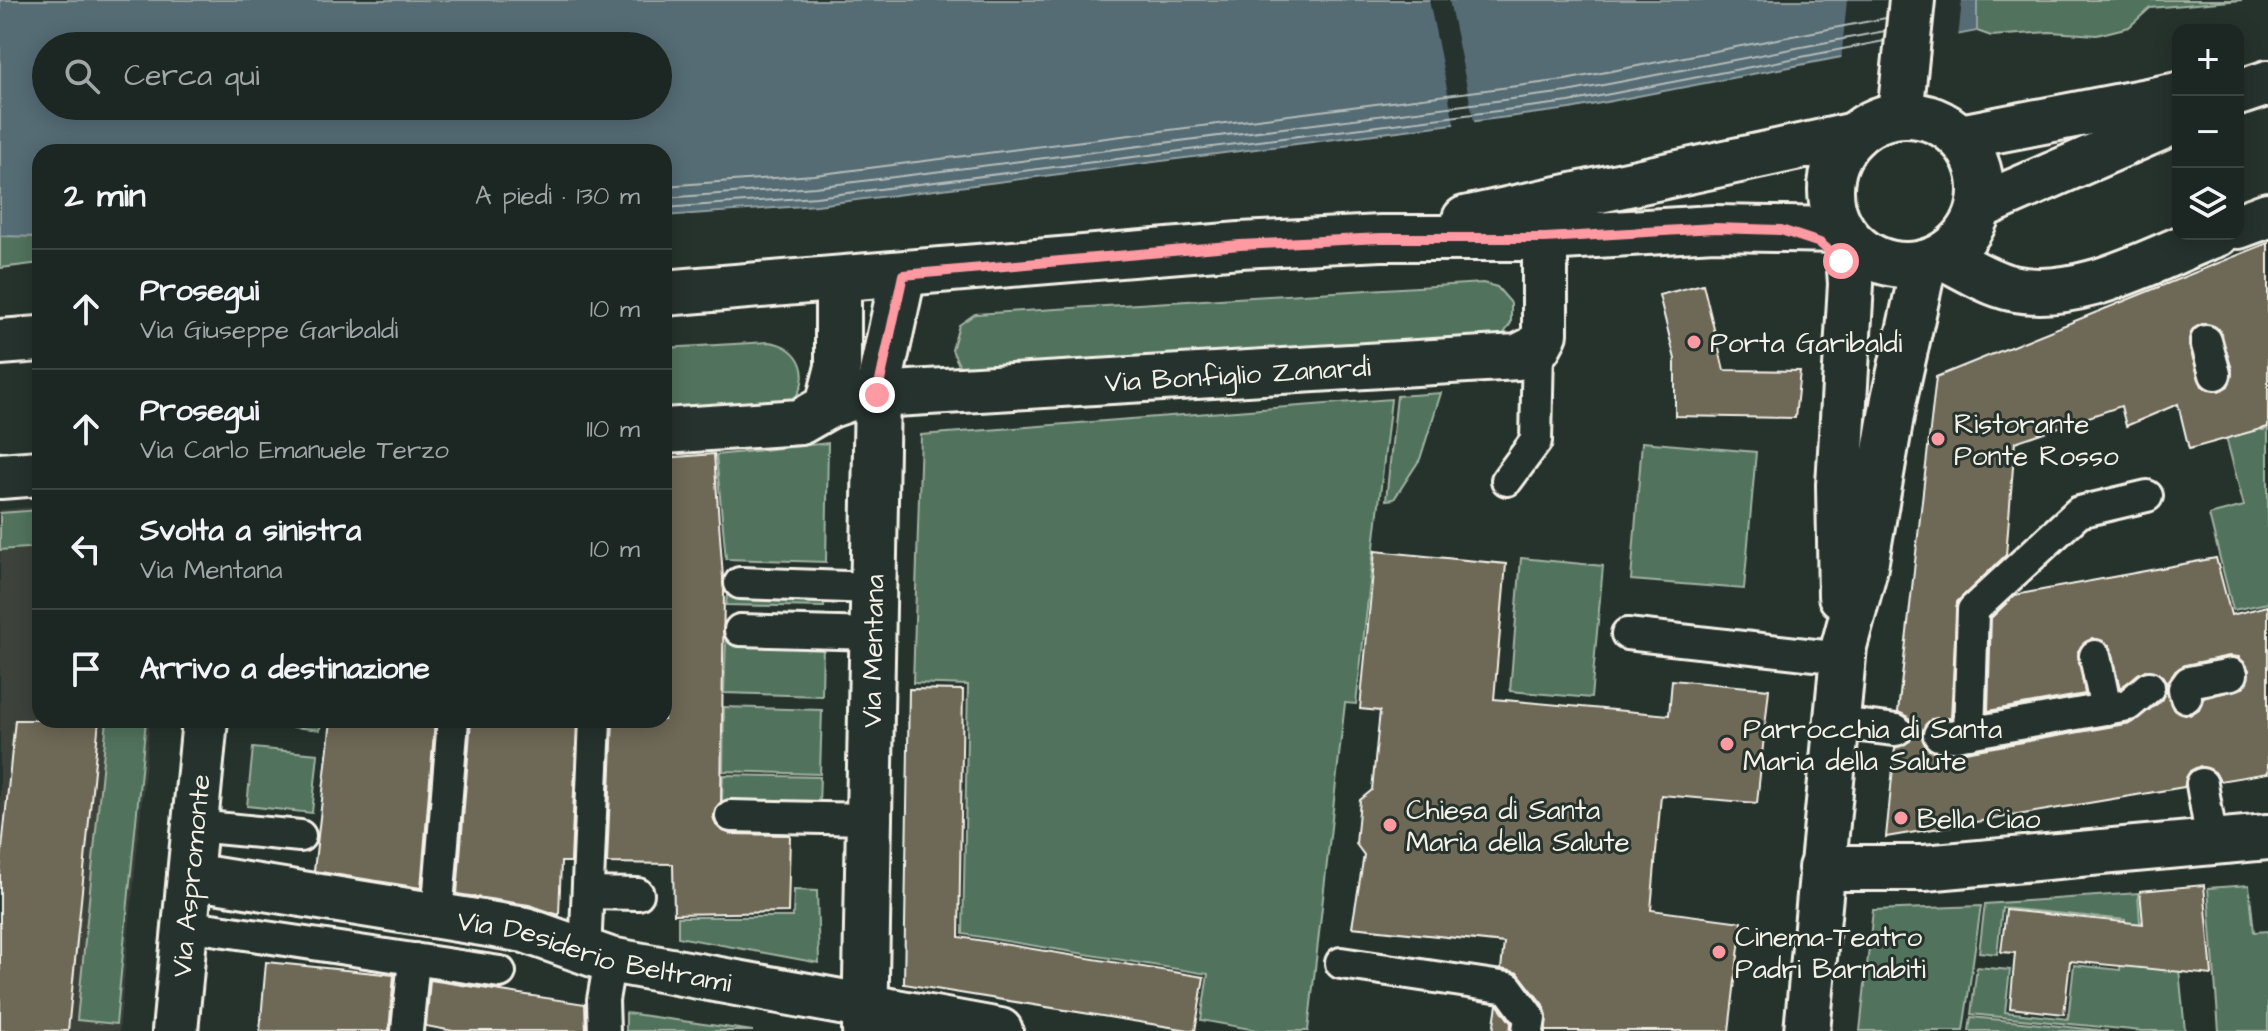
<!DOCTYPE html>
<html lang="it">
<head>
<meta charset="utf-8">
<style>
  :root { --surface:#1c2622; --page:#252e2a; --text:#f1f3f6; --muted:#a0a5a5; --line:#3a4340 }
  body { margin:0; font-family:"Architects Daughter",sans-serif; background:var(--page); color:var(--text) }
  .controls { position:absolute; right:24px; top:24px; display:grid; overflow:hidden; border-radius:16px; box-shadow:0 4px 20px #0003 }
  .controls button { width:72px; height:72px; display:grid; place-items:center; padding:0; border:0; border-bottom:2px solid var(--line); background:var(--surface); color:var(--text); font:40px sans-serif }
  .stop { position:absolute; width:24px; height:24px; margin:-18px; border:6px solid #ff9aa2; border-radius:50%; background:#fff }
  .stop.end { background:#ff9aa2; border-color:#fff; box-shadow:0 2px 8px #0008 }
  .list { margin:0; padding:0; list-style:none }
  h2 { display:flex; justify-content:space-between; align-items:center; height:104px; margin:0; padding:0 32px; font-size:34px }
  h2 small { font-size:26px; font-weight:400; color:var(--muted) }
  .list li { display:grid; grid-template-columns:52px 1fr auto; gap:24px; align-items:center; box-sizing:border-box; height:120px; padding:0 32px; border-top:2px solid var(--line) }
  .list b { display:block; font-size:30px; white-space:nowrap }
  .list p { margin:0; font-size:26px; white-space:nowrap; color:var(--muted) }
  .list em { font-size:26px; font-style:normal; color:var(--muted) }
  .icon { flex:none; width:44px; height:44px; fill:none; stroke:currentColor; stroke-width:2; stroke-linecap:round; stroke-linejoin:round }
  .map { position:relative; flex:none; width:2268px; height:1031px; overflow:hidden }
  .search { position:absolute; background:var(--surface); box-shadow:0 4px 20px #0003; left:32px; top:32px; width:640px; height:88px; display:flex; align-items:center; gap:20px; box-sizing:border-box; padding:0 28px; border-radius:44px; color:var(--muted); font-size:30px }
  .panel { position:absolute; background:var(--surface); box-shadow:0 4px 20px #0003; left:32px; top:144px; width:640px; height:584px; border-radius:24px }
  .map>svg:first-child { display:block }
  .built { fill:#3c433a }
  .green { fill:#51735d; stroke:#a2b2a2; stroke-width:2 }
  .water { fill:#556c74; stroke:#95a1a2; stroke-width:2; fill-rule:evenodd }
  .pier { fill:#26332d }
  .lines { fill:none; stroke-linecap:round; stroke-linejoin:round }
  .shore { stroke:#b4bcba; stroke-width:2 }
  .building { fill:#6e6857; stroke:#f4f1e8; stroke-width:2; fill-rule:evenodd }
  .service-casing { stroke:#f4f1e8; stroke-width:36 }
  .minor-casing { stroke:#f4f1e8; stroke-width:50 }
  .tertiary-casing { stroke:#f4f1e8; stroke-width:50 }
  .secondary-casing { stroke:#f4f1e8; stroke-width:50 }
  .service { stroke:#26332d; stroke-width:30 }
  .minor { stroke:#26332d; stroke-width:44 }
  .tertiary { stroke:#26332d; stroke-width:44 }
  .secondary { stroke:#26332d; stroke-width:44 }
  .route { stroke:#ff9aa2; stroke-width:10 }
  .poi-dot { fill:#ff9aa2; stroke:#26332d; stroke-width:3 }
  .labels { text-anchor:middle; stroke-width:6; stroke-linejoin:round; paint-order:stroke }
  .poi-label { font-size:28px; fill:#f4f1e8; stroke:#26332d; text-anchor:start }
  .street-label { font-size:28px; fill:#f4f1e8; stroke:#26332d }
</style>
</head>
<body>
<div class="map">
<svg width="2268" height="1031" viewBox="0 0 2268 1031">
  <rect width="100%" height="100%" fill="#26332d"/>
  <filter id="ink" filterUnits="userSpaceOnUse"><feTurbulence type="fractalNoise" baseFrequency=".0125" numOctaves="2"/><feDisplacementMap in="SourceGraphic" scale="16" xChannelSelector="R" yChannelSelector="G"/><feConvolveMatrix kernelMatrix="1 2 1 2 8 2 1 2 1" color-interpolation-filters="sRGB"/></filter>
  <g filter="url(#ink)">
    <!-- built -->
    <path class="built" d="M40 506V720H150L119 1031H0V510Z"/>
    <!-- green -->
    <g class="green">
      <path d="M1977 0H2242L2150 8 2129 27 2097 35 2050 32 1991 36 1977 31Z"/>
      <path d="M0 139 40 152V263L0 268Z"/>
      <path d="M1483 283 1497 287 1511 303V323L1500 339 962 372 952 350 959 325 975 314Z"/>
      <path d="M769 342C802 346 813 378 792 402L664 415V348Z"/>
      <path d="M2249 376 2262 430 2268 429V603L2233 610 2209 515 2244 506 2215 395Z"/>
      <path d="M1441 393 1420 459 1394 499 1386 500 1397 396Z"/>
      <path d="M1391 399 1356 704 1345 703 1308 1031H1261L1201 1020 1208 974 963 934 968 685 913 683 921 435Z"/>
      <path d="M1642 442 1756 452 1744 589 1631 580Z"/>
      <path d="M828 443 826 562 726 559 716 455Z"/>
      <path d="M40 510V547L0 550V513Z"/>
      <path d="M1521 558 1603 566 1591 698 1510 691Z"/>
      <path d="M727 595 825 597 824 607 726 605Z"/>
      <path d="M726 639 823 641 822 696 724 693Z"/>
      <path d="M724 707 822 710 820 774 723 771Z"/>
      <path d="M107 720H146L116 1024 77 1020Z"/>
      <path d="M256 720H321L320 730 256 723Z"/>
      <path d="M253 748 318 754 312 813 247 806Z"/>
      <path d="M723 775 820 777 819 805 722 801Z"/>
      <path d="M2249 885 2254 932 2268 931V1031H2219L2208 888Z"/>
      <path d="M794 890 817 891 819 963 678 937V917H793Z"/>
      <path d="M2138 893 2140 922 2174 918 2185 1031H2142L1971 1014 1977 967 2010 970 2005 1012 2068 1019 2074 965 2120 970 2125 920 2002 908 1997 954 1979 952 1985 904Z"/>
      <path d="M1981 906 1963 1031H1860L1873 910Z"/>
      <path d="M626 1013 753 1031H626Z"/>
      <path d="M1971 1017 2108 1031H1969Z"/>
    </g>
    <!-- water -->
    <path class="water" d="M0 0H1977V31L1570 109 817 205 664 216V152H40V237L0 236ZM46 46H658V106H46Z"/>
    <!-- pier -->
    <g class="pier">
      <path d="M1429 0H1449L1475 126 1455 128Z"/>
      <path d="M1847 0H1962L1958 39 1841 62Z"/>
    </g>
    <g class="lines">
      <!-- shore -->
      <g class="shore">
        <path d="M664 186 814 175 1565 80 1886 18"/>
        <path d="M664 198 815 187 1567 92 1885 31"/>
        <path d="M664 208 816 197 1569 102 1884 41"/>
      </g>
    </g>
    <!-- building -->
    <g class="building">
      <path d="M2268 243V427L2189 449 2178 404 2126 426 2121 406 2015 442 2006 555 1957 602 1951 718 1931 719 1921 734 1929 750 1954 754 2131 723 2161 701 2166 689 2173 709 2190 715 2199 709 2203 698 2243 688 2249 670 2239 657 2229 656 2185 665 2174 672 2167 684 2162 675 2145 670 2120 688 2109 645 2092 638 2078 651 2085 694 1988 711 1991 618 2015 595 2216 558 2231 615 2268 606V773L2220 781 2215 772 2200 766 2190 771 2184 787 1886 837 1895 748 1910 741 1914 731 1907 716 1898 712 1936 377ZM2202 324 2219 329 2232 369 2228 386 2219 391 2202 386 2189 346 2193 329Z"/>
      <path d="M1703 284 1724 370 1800 371 1795 418 1675 416V359L1659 295Z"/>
      <path d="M714 454 724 591 721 802 713 816 716 825 730 834 790 835 788 912 674 914 673 864 607 863 613 720H664V458Z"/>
      <path d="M1375 551 1506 564 1494 699 1669 715 1672 680 1769 689 1757 803 1661 795 1651 910 1742 922 1729 1031H1546L1545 1007 1518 973 1501 969 1504 943 1352 927 1364 855 1356 844 1360 800 1372 790 1380 711 1360 709Z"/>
      <path d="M909 689 963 690 959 937 1204 977 1195 1031 904 984Z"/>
      <path d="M15 720H99L68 1031H0V869Z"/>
      <path d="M331 720H435L421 888 314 871Z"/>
      <path d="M471 720H577L571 862H561L559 915 529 905 457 894Z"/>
      <path d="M2204 885 2212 975 2070 961 2064 1014 2010 1008 2015 953 2001 952 2006 910 2143 924 2140 891Z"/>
      <path d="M266 962 394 975 389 1031H260Z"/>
      <path d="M430 980 585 1004 586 1031H453L426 1026Z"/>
      <path d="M1497 1004 1511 1023 1510 1031H1493Z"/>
    </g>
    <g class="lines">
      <defs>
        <g id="service">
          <path d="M2206 341 2215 374"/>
          <path d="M1507 480 1536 441 1538 347"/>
          <path d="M740 583 873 588"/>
          <path d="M740 630 872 634"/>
          <path d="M1627 634 1842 658"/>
          <path d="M2095 656 2106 709"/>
          <path d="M2186 697 2184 689 2189 682 2232 674"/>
          <path d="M1836 723 1896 730"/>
          <path d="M1969 733 1973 610 2079 512 2147 496"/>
          <path d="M1939 735 1951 736 2128 705 2149 687"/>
          <path d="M2202 784 2212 842"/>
          <path d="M731 816 869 819"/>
          <path d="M195 826 300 836"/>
          <path d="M588 893 638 894"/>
          <path d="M437 916 453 720"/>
          <path d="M185 925 500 972"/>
          <path d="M585 954 595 720"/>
          <path d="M1341 963 1508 988 1530 1018 1528 1031"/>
          <path d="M407 1031 414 959"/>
          <path d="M604 1031 603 1000 610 960"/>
        </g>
        <g id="minor">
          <path d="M2238 226 2268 215"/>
          <path d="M1943 257C1964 267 1988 283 2011 288 2081 303 2153 258 2217 234"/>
          <path id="s1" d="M828 406 854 397 877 395 1518 357 1538 347 1545 334V238"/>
          <path d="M664 431 800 422 828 406 838 367V280"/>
          <path d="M0 476 40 473"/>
          <path d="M1841 596 1839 485 1851 284 1848 238"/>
          <path d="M1821 868H1924L2268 837"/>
          <path id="s2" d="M190 876 525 930 610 960 1000 1031"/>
          <path id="s3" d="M175 1031 205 720"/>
          <path id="s4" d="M865 1031 877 395 903 275"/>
          <path d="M1807 1031 1844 646 1864 572 1894 399 1924 264"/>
        </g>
        <path id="tertiary" d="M1900 115 1912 0"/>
        <g id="secondary">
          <path d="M2238 93 2268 83"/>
          <circle cx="1906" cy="190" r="75"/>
          <path d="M1960 137 2178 95"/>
          <path d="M1981 206 2178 120"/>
          <path d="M1465 219 1855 135"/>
          <path d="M664 293 1240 245 1381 238H1545L1714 228 1842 230"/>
          <path d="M0 342 40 339"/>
        </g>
      </defs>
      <!-- service casing -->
      <use href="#service" class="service-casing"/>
      <!-- minor casing -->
      <use href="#minor" class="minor-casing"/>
      <!-- tertiary casing -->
      <use href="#tertiary" class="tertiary-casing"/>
      <!-- secondary casing -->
      <use href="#secondary" class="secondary-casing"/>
      <!-- service -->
      <use href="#service" class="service"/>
      <!-- minor -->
      <use href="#minor" class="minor"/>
      <!-- tertiary -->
      <use href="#tertiary" class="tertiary"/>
      <!-- secondary -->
      <use href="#secondary" class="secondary"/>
    </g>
  </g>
  <g class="lines" filter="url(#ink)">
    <!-- route -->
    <path class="route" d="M877 395 903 275 1240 245 1381 238H1545L1714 228 1781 230 1820 243 1841 261"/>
  </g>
  <!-- markers -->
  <g class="poi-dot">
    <circle cx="1694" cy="342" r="8"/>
    <circle cx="1938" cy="439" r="8"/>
    <circle cx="1727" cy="744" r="8"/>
    <circle cx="1901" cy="818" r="8"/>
    <circle cx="1390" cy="825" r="8"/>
    <circle cx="1719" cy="952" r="8"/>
  </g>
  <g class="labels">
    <!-- poi labels -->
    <g class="poi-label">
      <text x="1710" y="352">Porta Garibaldi</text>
      <text x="1954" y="433">Ristorante<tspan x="1954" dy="32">Ponte Rosso</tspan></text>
      <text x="1743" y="738">Parrocchia di Santa<tspan x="1743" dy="32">Maria della Salute</tspan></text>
      <text x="1406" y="819">Chiesa di Santa<tspan x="1406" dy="32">Maria della Salute</tspan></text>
      <text x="1917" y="828">Bella Ciao</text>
      <text x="1735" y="946">Cinema-Teatro<tspan x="1735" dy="32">Padri Barnabiti</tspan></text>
    </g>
    <!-- street labels -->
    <g class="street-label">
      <text dy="10" stroke="none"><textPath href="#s1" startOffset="412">Via Bonfiglio Zanardi</textPath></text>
      <text dy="10" stroke="none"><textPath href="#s4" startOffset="380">Via Mentana</textPath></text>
      <text dy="10" stroke="none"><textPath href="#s3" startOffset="156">Via Aspromonte</textPath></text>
      <text dy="10" stroke="none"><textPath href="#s2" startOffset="412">Via Desiderio Beltrami</textPath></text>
    </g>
  </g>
</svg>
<div class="controls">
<button>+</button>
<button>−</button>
<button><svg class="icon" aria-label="layers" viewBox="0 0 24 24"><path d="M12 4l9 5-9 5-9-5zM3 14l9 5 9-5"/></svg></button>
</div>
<div class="stop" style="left:1841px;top:261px"></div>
<div class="stop end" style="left:877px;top:395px"></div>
<div class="search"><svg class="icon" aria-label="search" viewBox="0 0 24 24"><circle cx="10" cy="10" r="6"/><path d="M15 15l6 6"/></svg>Cerca qui</div>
<section class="panel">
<h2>2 min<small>A piedi · 130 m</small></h2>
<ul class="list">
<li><svg class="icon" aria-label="ahead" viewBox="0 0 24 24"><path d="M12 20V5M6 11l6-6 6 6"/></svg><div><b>Prosegui</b><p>Via Giuseppe Garibaldi</p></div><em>10 m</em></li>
<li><svg class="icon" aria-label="ahead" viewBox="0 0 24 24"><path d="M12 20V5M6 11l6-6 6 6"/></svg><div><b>Prosegui</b><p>Via Carlo Emanuele Terzo</p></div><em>110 m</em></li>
<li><svg class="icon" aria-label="left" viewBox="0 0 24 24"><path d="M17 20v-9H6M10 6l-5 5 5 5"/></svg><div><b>Svolta a sinistra</b><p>Via Mentana</p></div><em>10 m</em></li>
<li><svg class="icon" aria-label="arrive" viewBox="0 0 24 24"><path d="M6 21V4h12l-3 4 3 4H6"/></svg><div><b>Arrivo a destinazione</b></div></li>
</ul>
</section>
</div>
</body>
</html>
